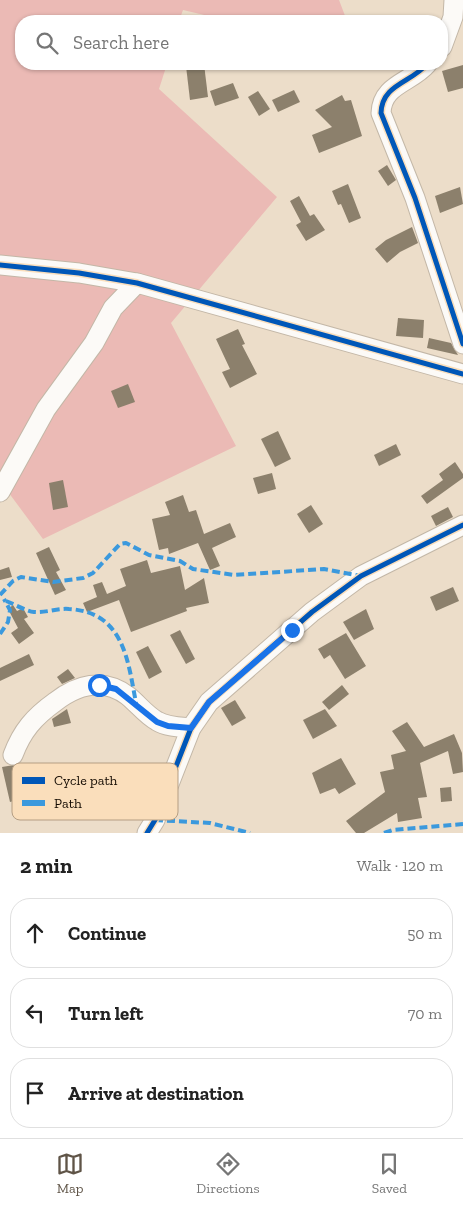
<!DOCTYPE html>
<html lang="en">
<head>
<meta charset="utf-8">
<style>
  :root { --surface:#fff; --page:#f2f2f2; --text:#222; --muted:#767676; --line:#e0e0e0; --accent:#5f5447 }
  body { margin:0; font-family:"Zilla Slab",serif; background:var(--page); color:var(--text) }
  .stop { position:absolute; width:15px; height:15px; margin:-11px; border:4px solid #1a73e8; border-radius:50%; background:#fff }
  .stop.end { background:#1a73e8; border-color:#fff; box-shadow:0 1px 5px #0008 }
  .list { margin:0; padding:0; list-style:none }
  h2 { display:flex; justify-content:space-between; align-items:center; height:65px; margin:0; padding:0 20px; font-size:21px }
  h2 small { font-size:16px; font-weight:400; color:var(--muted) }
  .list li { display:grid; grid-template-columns:32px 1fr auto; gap:15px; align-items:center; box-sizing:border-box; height:70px; margin:0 10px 10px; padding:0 10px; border:1px solid var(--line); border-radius:20px }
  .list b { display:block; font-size:19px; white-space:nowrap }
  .list em { font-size:16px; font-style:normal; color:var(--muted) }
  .icon { flex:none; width:28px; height:28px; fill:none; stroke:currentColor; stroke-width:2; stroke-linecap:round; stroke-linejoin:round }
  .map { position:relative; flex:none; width:463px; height:833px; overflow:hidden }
  .search { position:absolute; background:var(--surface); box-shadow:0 1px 4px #0004; left:15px; right:15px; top:15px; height:55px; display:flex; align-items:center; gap:12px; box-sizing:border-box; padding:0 18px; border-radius:20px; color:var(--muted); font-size:19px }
  .sheet { height:305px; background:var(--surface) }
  nav { display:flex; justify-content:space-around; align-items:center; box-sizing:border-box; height:70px; border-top:1px solid var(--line); background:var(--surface); font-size:14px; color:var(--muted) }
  nav a { display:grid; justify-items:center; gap:2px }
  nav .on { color:var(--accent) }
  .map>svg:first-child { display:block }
  .green { fill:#ebbab5 }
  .building { fill:#8c806c }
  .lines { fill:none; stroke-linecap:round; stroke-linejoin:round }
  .minor-casing { stroke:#c3b7a7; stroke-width:21 }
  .minor { stroke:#fcfaf7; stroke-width:19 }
  .quiet { stroke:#3b99dd; stroke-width:4; stroke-dasharray:8 4; stroke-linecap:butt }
  .cycleway-casing { stroke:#fadebb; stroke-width:8 }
  .cycleway { stroke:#0057b8; stroke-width:5 }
  .route { stroke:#1a73e8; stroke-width:6 }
  .key { fill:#fadebb; stroke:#b59e83; stroke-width:1 }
  .key-label { font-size:14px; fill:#130a01 }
</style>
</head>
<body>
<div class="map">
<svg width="463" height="833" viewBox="0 0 463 833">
  <rect width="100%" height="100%" fill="#ecddc9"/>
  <!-- green -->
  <path class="green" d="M0 0H339L347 21H230L183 10 179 21H21V64H167L159 89 277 197 171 323 236 446 43 539 0 481Z"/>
  <!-- building -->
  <g class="building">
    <path d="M204 64 208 97 190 100 186 66Z"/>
    <path d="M463 65V88L448 92 442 71Z"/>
    <path d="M233 83 239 98 215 106 210 91Z"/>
    <path d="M294 90 300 102 278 112 272 100Z"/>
    <path d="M258 91 270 109 259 116 248 97Z"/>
    <path d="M342 95 345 101 351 100 362 136 319 153 312 135 332 127 315 110Z"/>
    <path d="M387 165 396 180 388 186 378 171Z"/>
    <path d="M348 184 361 218 349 223 341 204 338 205 332 191Z"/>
    <path d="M460 187 463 204 440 213 435 196Z"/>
    <path d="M299 196 310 216 314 214 325 230 306 241 296 225 301 222 290 201Z"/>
    <path d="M412 227 418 243 400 252 387 263 375 249 386 240Z"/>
    <path d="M398 318 424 320 423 338 396 336Z"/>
    <path d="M238 329 245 344 242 345 257 374 230 388 222 372 230 369 216 339Z"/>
    <path d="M429 338 451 343 458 355 427 348Z"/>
    <path d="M128 384 135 402 118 408 111 391Z"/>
    <path d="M278 431 291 459 275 467 261 439Z"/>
    <path d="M396 444 401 455 379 466 374 455Z"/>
    <path d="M455 462 463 474V478L427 504 421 496 443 480 439 474Z"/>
    <path d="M272 473 276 489 258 494 253 478Z"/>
    <path d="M63 480 68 507 53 510 49 483Z"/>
    <path d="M183 495 189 512 196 510 204 534 230 523 236 537 212 548 220 566 210 570 198 543 169 554 168 548 159 550 152 519 170 515 165 502Z"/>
    <path d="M311 505 323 524 309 533 297 514Z"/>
    <path d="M448 507 453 517 436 526 431 516Z"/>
    <path d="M49 547 60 570 56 572 66 590 55 595 36 553Z"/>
    <path d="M147 560 151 573 180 566 185 590 204 578 209 603 186 608 187 611 131 632 119 600 87 612 83 603 97 597 93 585 102 582 107 594 126 586 120 569Z"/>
    <path d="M9 567 12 577 0 580V570Z"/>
    <path d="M453 587 459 601 436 611 430 597Z"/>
    <path d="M13 605 17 611 23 608 28 617 24 619 34 633 19 644 11 633 18 628 8 609Z"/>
    <path d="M366 609 374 629 354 640 343 622Z"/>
    <path d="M180 630 195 659 186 664 170 635Z"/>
    <path d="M346 633 366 666 345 679 330 655 324 659 318 649Z"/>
    <path d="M148 646 162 672 149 679 136 652Z"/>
    <path d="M29 654 34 665 0 681V668Z"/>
    <path d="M68 669 75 678 62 684 57 677Z"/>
    <path d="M342 685 349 694 329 710 322 702Z"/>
    <path d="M235 700 246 718 232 726 221 708Z"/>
    <path d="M67 709 71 723 54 727 52 719Z"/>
    <path d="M325 709 337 726 313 739 303 720Z"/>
    <path d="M407 722 424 747 454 734 462 753 463 772 453 774 448 751 420 763 427 797 418 798 422 818 398 822 397 813 364 833H356L346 821 385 792 380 772 394 769 391 755 406 751 392 731Z"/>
    <path d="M341 758 356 784 339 794 335 788 320 794 312 773Z"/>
    <path d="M20 764 28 797 10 802 2 767Z"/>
    <path d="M451 787 452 801 441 802 440 788Z"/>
  </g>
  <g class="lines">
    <defs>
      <g id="minor">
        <path d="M442 47 453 17 454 0"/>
        <path d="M427 64C411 83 382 84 381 113L415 198 463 344"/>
        <path d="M0 265 79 273 137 283 463 374"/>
        <path d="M0 492 46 409 94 343 113 308 137 283"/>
        <path d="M13 755C22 731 34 717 55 702 77 685 103 677 128 696 138 704 146 715 157 721 167 727 180 727 191 728"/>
        <path d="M147 833 155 820 191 728 209 702 312 612 361 576 463 525"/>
      </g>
    </defs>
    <!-- minor casing -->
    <use href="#minor" class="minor-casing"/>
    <!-- minor -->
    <use href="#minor" class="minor"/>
    <!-- quiet -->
    <g class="quiet">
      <path d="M0 595 13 581 21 577 53 582 83 578 93 573 120 544 126 543 149 555 180 561 193 569 234 575 324 569 361 576"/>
      <path d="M6 601C14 604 26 611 34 612 46 613 57 608 69 609 124 612 128 661 136 703"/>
      <path d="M0 634 8 622 10 610 4 599"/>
      <path d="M155 820 210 823 250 833"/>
      <path d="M384 833 393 830 463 824"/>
    </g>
    <defs>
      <g id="cycleway">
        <path d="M427 64C411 83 382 84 381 113L415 198 463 344"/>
        <path d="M0 265 79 273 137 283 463 374"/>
        <path d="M147 833 155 820 191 728 209 702 312 612 361 576 463 525"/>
      </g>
    </defs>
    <!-- cycleway casing -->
    <use href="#cycleway" class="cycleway-casing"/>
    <!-- cycleway -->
    <use href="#cycleway" class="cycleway"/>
  </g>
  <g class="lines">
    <!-- route -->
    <path class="route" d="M99 685 116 689 157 722 168 726 191 728 209 702 292 630"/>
  </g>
  <!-- legend -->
  <rect x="12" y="763" width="166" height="57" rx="8" class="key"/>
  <rect x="22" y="777" width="23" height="7" fill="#0057b8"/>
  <rect x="22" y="800" width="23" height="6" fill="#3b99dd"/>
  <g class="key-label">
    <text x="54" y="785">Cycle path</text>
    <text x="54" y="808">Path</text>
  </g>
</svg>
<div class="stop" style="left:99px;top:685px"></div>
<div class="stop end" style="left:292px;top:630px"></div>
<div class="search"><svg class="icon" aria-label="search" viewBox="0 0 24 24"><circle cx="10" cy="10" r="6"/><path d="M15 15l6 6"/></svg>Search here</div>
</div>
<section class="sheet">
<h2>2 min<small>Walk · 120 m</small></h2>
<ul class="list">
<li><svg class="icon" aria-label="ahead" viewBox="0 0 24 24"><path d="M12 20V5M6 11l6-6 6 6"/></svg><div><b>Continue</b></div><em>50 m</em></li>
<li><svg class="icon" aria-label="left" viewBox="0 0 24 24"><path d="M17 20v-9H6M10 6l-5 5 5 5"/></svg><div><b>Turn left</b></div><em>70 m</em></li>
<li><svg class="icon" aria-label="arrive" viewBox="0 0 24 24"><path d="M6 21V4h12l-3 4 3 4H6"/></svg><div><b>Arrive at destination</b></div></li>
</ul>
</section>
<nav>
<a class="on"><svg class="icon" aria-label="map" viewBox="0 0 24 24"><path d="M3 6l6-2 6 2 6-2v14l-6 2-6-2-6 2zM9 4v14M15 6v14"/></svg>Map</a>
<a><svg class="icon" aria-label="directions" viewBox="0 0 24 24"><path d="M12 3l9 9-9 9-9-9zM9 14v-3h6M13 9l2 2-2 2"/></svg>Directions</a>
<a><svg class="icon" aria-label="saved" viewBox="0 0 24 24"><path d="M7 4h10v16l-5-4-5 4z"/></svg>Saved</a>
</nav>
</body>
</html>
